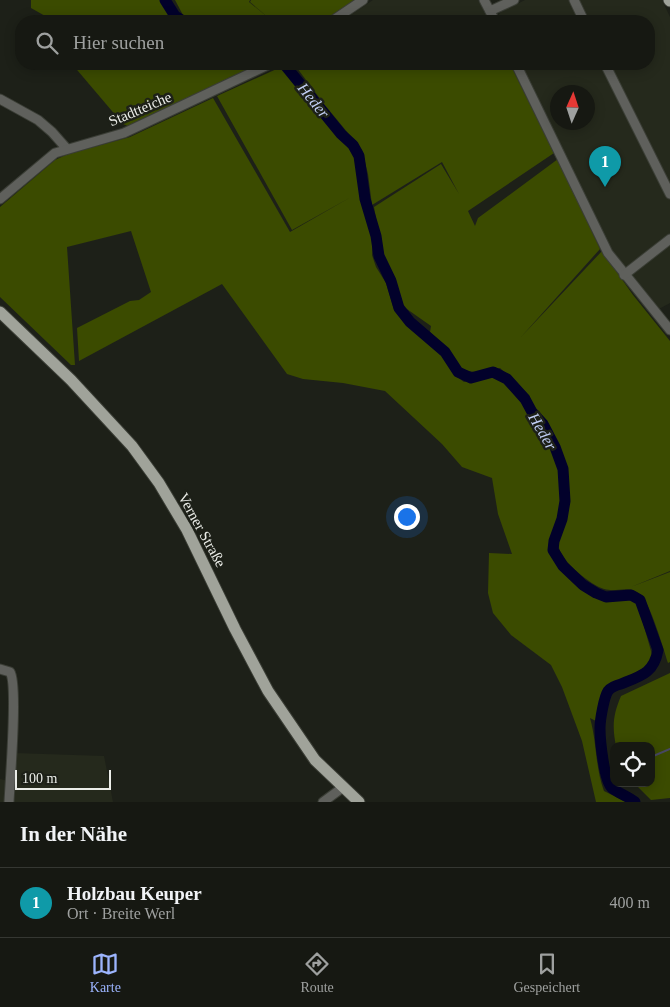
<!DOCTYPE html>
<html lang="de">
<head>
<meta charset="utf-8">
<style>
  :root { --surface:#161812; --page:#1f211b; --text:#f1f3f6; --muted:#9ea09f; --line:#353732; --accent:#9cb4fd }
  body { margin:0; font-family:Georgia,serif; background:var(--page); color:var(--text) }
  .controls { position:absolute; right:15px; bottom:15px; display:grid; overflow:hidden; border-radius:10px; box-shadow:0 2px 12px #0003 }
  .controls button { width:45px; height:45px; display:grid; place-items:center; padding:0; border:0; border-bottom:1px solid var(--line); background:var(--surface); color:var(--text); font:25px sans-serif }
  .compass { position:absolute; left:550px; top:85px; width:45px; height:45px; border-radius:50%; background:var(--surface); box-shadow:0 2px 12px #0003; rotate:3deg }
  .scale { position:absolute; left:15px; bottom:12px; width:96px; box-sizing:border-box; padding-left:5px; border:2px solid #ebede8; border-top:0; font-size:14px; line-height:18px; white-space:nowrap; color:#ebede8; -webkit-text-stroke:4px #1d2018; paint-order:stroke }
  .you { position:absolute; left:406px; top:516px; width:18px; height:18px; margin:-12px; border:4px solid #fff; border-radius:50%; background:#1a73e8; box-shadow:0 0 0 8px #1a73e833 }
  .badge { display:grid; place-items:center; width:32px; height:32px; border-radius:50%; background:var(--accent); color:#fff; font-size:16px; font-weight:700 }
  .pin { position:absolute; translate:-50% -41px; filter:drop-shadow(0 1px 2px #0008) }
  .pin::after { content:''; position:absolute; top:26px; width:18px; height:15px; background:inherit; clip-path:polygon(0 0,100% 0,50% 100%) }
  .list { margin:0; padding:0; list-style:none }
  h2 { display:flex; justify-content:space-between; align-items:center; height:65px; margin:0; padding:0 20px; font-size:21px }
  h2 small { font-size:16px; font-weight:400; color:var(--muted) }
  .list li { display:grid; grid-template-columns:32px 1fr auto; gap:15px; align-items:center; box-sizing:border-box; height:70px; padding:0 20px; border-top:1px solid var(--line) }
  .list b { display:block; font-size:19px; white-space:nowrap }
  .list p { margin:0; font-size:16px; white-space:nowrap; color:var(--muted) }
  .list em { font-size:16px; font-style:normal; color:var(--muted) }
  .icon { flex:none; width:28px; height:28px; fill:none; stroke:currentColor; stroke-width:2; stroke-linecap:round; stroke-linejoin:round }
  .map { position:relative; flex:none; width:670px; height:802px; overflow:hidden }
  .search { position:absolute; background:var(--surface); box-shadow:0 2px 12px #0003; left:15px; right:15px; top:15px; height:55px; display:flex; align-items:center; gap:12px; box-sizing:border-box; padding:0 18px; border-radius:20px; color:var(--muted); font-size:19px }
  .sheet { height:135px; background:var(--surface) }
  nav { display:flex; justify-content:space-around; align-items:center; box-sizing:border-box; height:70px; border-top:1px solid var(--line); background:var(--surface); font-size:14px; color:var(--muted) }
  nav a { display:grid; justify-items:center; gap:2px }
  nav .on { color:var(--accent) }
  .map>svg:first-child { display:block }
  .built { fill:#25291c; fill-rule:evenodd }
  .green { fill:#3b4b00 }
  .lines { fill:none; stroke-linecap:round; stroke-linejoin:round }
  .stream { stroke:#484864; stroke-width:2 }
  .river { stroke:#02012b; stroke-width:11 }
  .minor-casing { stroke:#3a3d35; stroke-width:11 }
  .major-casing { stroke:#3a3d35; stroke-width:13 }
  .minor { stroke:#5f605c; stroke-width:9 }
  .major { stroke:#a0a39a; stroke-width:11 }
  .labels { text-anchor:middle; stroke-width:5; stroke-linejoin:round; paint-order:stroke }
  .street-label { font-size:15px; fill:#ebede8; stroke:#1d2018 }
  .water-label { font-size:16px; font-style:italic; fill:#c1cef4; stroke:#1d2018 }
</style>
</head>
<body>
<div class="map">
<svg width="670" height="802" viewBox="0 0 670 802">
  <rect width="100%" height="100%" fill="#1d2018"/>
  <!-- built -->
  <g class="built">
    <path d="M373 0H478L489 21H342Z"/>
    <path d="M525 0H662L670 17V303L657 310 611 251 519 64H649V21H498L496 17 501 12ZM558 92H588V122H558Z"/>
    <path d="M14 753 104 756 113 802H0V779L13 782Z"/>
  </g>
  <!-- green -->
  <g class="green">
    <path d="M31 0H161L173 19 176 21H54L31 8Z"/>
    <path d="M175 0H250L249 2 270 19 250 2 251 0H355L323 21H189L184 17Z"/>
    <path d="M72 64H263L130 127 123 124Z"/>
    <path d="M294 64H510L554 153 468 211 475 226 478 218 558 159 600 249 521 337 602 251 633 295 670 341V571L631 587 670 572V662L668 663C664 650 650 603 641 595 628 584 618 593 604 589 591 585 562 562 559 548 557 544 560 538 562 533L558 541 551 539 552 535C551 539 549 545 550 550 554 568 589 598 607 600 614 601 623 600 630 598L637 602 653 658 646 667 605 688 596 721 590 718C597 742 595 767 604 791L626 802H596L582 741 562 687 551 665 511 635 493 613 488 593 489 553 512 554 498 514 492 478 462 467 442 444 385 391 343 383 303 379 287 374 222 284 79 361 77 328 130 301 139 300 151 292 131 231 67 247 75 365H71L0 297V207L55 160 68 154 130 137 213 98 290 232 351 197 292 230 217 96 281 67 356 157 360 176 361 198 372 237V255L376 267 386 283 394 310 409 327 441 354 456 376 464 382C472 380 483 376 491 376 510 377 529 413 539 427L529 395 500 368 475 372 463 370 449 352 430 332 431 326 404 307 395 281 383 257 374 207 441 164 459 194 442 162 372 205 368 174 362 150 324 104Z"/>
    <path d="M670 673V798L651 800 634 783H651V746H616C612 726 613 715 621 696Z"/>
  </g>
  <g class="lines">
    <!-- stream -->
    <g class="stream">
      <path d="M651 757 670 749"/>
      <path d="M606 776 614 773"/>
    </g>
    <!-- river -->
    <g class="river">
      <path d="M165 0 175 16 183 21"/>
      <path d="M284 64 341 134 353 145 359 156 365 199 376 236 379 256 391 281 399 308 410 322 445 352 458 372 471 378 493 372 507 379 525 399 532 412 543 424 555 447 563 469 565 501 562 519 554 541 553 550 563 566 583 585 596 593 606 597 631 595 640 600 658 650C654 673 641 676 621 684 617 685 611 687 608 691 604 697 600 720 600 728 600 740 604 781 612 788 618 793 628 796 635 802"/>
    </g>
    <defs>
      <g id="minor">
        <path d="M484 0 495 21"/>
        <path d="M574 0 584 21"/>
        <path d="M490 11 514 0"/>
        <path d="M332 21 363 0"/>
        <path d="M516 64 608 253 670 330"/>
        <path d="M605 64 670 194"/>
        <path d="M0 99 38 120 52 132 67 149"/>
        <path d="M0 199 55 153 124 133 270 64"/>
        <path d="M624 275 670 239"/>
        <path d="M0 669 10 672C18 684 10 781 9 802"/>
        <path d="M323 802 342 788"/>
      </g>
      <g id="major">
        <path d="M669 0 670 1"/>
        <path d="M0 312 71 380 132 446 159 483 187 530 235 629 268 691 315 760 359 802"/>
      </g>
    </defs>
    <!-- minor casing -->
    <use href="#minor" class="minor-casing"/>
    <!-- major casing -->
    <use href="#major" class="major-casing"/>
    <!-- minor -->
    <use href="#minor" class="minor"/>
    <!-- major -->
    <use href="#major" class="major"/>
  </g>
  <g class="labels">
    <!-- street labels -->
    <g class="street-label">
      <text transform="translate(140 109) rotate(-23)" y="5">Stadtteiche</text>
      <text transform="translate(202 530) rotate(61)" y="5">Verner Straße</text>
    </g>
    <!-- water labels -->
    <g class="water-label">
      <text transform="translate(314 100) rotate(51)" y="6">Heder</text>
      <text transform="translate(543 431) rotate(60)" y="6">Heder</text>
    </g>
  </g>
</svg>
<div class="controls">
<button><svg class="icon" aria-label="locate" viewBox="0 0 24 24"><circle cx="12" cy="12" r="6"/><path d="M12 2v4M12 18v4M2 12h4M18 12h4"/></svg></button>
</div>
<svg class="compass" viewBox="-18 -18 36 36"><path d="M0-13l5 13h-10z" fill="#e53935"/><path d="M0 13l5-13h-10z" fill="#9ea09f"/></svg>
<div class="scale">100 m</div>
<div class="you"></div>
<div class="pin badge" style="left:605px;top:187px;background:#0f9aa8">1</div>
<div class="search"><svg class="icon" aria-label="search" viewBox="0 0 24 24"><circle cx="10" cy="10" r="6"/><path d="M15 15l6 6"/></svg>Hier suchen</div>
</div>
<section class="sheet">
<h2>In der Nähe<small></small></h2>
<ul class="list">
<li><span class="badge" style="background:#0f9aa8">1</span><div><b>Holzbau Keuper</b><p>Ort · Breite Werl</p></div><em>400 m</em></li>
</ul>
</section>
<nav>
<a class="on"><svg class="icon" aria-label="map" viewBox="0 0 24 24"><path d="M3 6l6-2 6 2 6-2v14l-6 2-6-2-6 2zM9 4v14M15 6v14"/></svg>Karte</a>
<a><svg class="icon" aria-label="directions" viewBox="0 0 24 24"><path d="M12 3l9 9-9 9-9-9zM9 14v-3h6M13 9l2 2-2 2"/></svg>Route</a>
<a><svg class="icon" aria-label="saved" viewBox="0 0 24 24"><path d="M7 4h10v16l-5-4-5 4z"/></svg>Gespeichert</a>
</nav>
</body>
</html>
